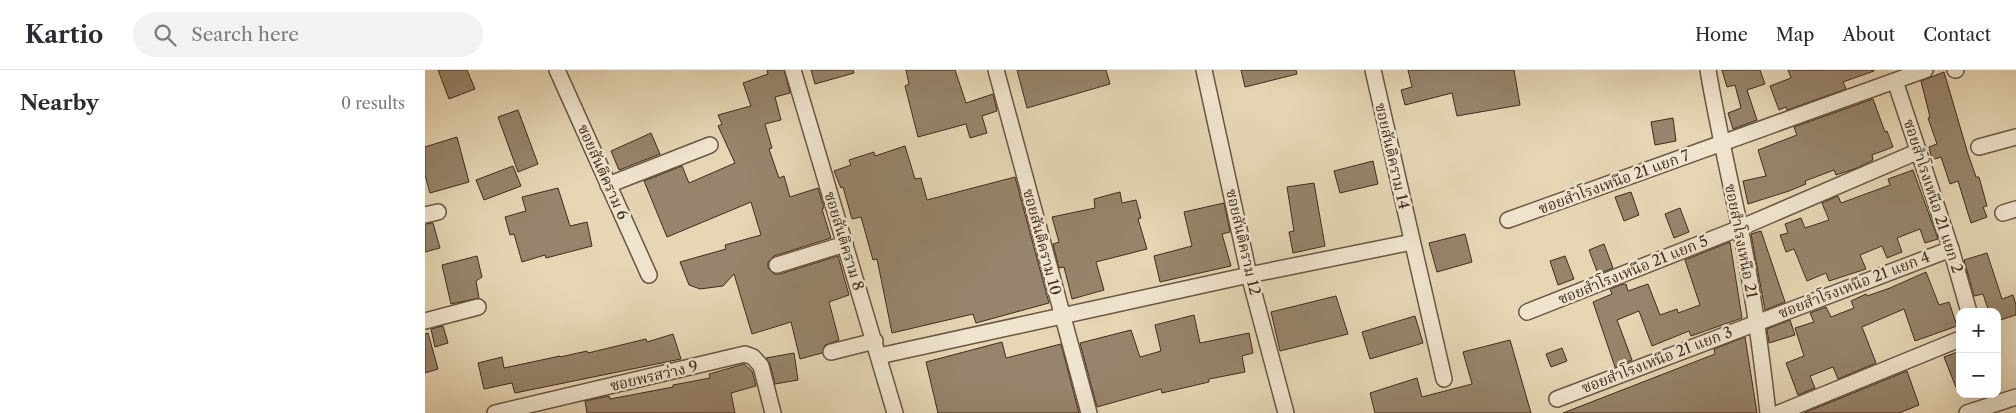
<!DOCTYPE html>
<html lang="en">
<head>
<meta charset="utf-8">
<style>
  :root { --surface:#fff; --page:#f2f2f3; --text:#2b2b33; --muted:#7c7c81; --line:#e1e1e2 }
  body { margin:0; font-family:"Libre Caslon Text","Noto Serif Thai",serif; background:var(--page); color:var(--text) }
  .controls { position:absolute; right:15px; bottom:15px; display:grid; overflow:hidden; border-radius:10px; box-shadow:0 5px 20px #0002 }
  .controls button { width:45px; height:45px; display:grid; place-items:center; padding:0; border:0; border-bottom:1px solid var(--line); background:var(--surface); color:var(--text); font:25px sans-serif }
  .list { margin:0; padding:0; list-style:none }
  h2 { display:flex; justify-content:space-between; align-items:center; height:65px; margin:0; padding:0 20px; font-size:21px }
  h2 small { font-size:16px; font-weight:400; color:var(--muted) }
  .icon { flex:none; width:28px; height:28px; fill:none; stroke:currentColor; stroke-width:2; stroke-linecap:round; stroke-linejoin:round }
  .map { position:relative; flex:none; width:1591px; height:343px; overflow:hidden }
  header { display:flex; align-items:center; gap:30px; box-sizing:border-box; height:70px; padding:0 25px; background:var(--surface); border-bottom:1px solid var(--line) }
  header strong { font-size:24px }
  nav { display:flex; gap:28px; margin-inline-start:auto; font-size:18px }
  .search { width:350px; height:45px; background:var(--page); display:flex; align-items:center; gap:12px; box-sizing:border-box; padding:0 18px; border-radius:28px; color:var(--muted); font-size:19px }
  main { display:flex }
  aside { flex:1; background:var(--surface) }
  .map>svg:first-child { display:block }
  .building { fill:#97846c; stroke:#412b1d }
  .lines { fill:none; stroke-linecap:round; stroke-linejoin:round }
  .minor-casing { stroke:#6a5643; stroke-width:18 }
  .minor { stroke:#efe4ce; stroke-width:15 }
  .labels { text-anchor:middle; stroke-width:5; stroke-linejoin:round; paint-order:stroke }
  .street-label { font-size:15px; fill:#412b1d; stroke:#efe4ce }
</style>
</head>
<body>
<header>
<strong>Kartio</strong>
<div class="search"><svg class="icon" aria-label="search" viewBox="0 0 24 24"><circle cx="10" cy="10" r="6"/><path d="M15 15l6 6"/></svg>Search here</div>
<nav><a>Home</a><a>Map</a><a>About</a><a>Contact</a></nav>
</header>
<main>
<aside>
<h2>Nearby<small>0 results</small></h2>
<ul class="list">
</ul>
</aside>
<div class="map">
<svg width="1591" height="343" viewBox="0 0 1591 343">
  <rect width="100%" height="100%" fill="#e6d6b4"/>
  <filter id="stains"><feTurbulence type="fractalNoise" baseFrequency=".004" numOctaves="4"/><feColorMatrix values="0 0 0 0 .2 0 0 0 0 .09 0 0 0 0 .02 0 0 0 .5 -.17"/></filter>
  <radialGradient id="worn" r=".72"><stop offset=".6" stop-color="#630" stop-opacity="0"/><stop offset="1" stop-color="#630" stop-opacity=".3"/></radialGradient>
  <!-- building -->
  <g class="building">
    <path d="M13 0H42L50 19 24 29Z"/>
    <path d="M342 0H359L365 23 350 27 356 50 340 54 347 78 344 79 354 108 359 106 365 127 393 118 399 138 397 139 406 168 349 186 343 192V198L349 204H355L413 186 424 225 404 232 414 270 400 275 397 283 375 289 366 252 327 264 309 204 298 216 275 219 264 215 255 192 301 179 300 175 336 165 326 132 242 167 219 111 257 96 264 113 310 93 293 56 297 54 293 45 326 36 318 13 343 4Z"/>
    <path d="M386 0H428L429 3 390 14Z"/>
    <path d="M481 0H530L541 33 568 24 572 41 557 46 562 63 545 68 541 54 493 67 480 16 484 14Z"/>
    <path d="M592 0H681L685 14 602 38Z"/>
    <path d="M816 0H871L872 4 820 17Z"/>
    <path d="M983 0H1089L1095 35 1032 46 1027 23 980 35 976 20 987 17Z"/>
    <path d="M1297 0H1335L1340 14 1322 20 1332 50 1308 59 1303 43 1316 38 1310 15 1302 17Z"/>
    <path d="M1363 0H1449V1L1418 12 1421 19 1362 40 1361 37 1354 40 1345 16 1366 8Z"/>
    <path d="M1519 2 1543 84 1551 107H1554L1562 136 1558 137 1562 147 1546 153 1533 111 1525 114 1516 87 1507 90 1504 77 1512 74 1503 48 1505 47 1496 11Z"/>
    <path d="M1448 29 1460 62 1462 61 1468 77 1447 85 1448 90 1432 98 1411 105 1409 100 1380 111 1381 114 1364 121 1323 134 1318 111 1341 106 1333 80 1372 65 1369 57Z"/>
    <path d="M93 40 113 94 93 102 73 47Z"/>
    <path d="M1248 48 1251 71 1230 75 1226 52Z"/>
    <path d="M226 63 235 84 194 100 186 81Z"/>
    <path d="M32 67 44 112 5 123 0 105V77Z"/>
    <path d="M480 76 490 109 496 108 502 130 590 107 624 233 551 253 548 244 467 263 452 189 448 190 436 147 427 149 418 117 416 118 409 101 426 95 424 90 449 82 450 86Z"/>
    <path d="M948 91 953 114 915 123 909 101Z"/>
    <path d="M88 96 96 116 59 130 51 110Z"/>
    <path d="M1488 100 1513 169 1500 173 1495 159 1472 168 1477 182 1462 188 1457 176 1435 185 1441 199 1404 211 1401 203 1382 211 1369 179 1361 182 1355 165 1363 163 1360 154 1376 148 1380 158 1404 150 1397 133 1413 126 1416 133 1465 115 1463 109Z"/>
    <path d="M889 113 900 176 868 183 864 162 869 161 862 117Z"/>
    <path d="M133 118 145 156 162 152 167 176 121 188 120 185 97 192 89 164 85 165 80 147 101 141 97 127Z"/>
    <path d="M695 122 697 133 711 130 716 148 713 149 722 179 671 192 679 220 647 229 639 197 634 198 628 174 634 172 627 147 670 138 669 129Z"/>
    <path d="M1206 122 1214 145 1199 151 1190 127Z"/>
    <path d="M799 133 805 162 797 164 806 196 735 212 729 186 767 176 759 142Z"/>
    <path d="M1255 138 1264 162 1249 168 1240 144Z"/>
    <path d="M8 153 15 178 0 182V154Z"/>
    <path d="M1336 161 1360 232 1340 240 1326 164Z"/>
    <path d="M1040 164 1047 192 1012 202 1004 173Z"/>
    <path d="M1305 172 1317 248 1266 266 1264 261 1227 276 1214 241 1192 250 1207 290 1190 297 1168 232 1187 224 1185 219 1195 215 1201 214 1203 221 1223 214 1235 245 1252 239 1253 243 1275 235 1260 190Z"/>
    <path d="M1179 174 1188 198 1173 204 1164 180Z"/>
    <path d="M1562 183 1577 229 1588 225 1591 235V245L1572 251V242H1564L1558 224 1549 226 1539 190Z"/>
    <path d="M52 186 57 207 51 211 54 228 26 234 17 195Z"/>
    <path d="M1140 186 1149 209 1133 215 1125 191Z"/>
    <path d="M1501 202 1514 235 1524 232 1532 256 1490 271 1479 239 1437 257 1451 293 1413 309 1408 297 1385 306 1390 318 1373 325 1361 293 1379 286 1370 258 1389 252 1385 243 1401 237 1406 247 1429 238 1426 231 1441 224 1442 226 1465 218Z"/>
    <path d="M911 226 923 264 855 281 846 242Z"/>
    <path d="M769 245 775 273 824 263 828 283 817 286 820 302 784 309V312L737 323 736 319 672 337 655 273 706 260 715 287 736 281 730 255Z"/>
    <path d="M990 246 998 273 945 289 937 262Z"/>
    <path d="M1365 250 1370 265 1344 273 1342 259Z"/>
    <path d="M18 256 23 273 10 277 6 259Z"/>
    <path d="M3 263 13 299 0 303V264Z"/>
    <path d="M248 264 256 289 90 323 87 313 59 319 53 293 77 287 79 298 135 286V287L162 281 163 283 221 269 222 272Z"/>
    <path d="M1320 267 1332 343H1138L1290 284 1289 279Z"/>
    <path d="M1085 270 1106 343H950L945 323 992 308 997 327 1047 314 1038 282Z"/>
    <path d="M577 272 581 288 636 274 654 343H513L501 292Z"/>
    <path d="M1137 278 1142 291 1126 297 1121 284Z"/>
    <path d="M1535 281V325H1534L1519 287Z"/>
    <path d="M369 283 373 310 350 314 345 294 341 288Z"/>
    <path d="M319 294 327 301 331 316 306 323 310 343H162L160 331 184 326 185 329 248 317V315L285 308 284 304Z"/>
    <path d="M1482 301 1494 335 1474 343H1379Z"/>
  </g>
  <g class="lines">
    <defs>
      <g id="minor">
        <path d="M132 0 224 205"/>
        <path d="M368 0 470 343"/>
        <path d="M571 0 664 343"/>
        <path d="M779 0 824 205 861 343"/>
        <path d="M948 0 1019 309"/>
        <path d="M1283 0C1292 53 1304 105 1315 158 1328 219 1336 281 1343 343"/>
        <path d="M1530 0H1531"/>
        <path d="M1470 11 1526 179 1544 242"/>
        <path d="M1554 77 1591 67"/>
        <path d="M183 115 285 75"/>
        <path d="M1578 143 1591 139"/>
        <path d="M0 145 13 142"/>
        <path d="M1083 150 1500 0"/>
        <path d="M352 195 420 174"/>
        <path d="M1102 242 1315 158 1494 81"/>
        <path d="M0 251 53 237"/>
        <path d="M406 282 450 271"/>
        <path d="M454 286 824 205 987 172"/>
        <path d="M1132 329 1526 179"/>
        <path d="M70 343 320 284 328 287 336 296 348 343"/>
        <path d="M1354 343 1535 269"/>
        <path d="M1542 343 1591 327"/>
      </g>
    </defs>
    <!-- minor casing -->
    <use href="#minor" class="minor-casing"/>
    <!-- minor -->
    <use href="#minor" class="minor"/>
  </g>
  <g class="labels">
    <!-- street labels -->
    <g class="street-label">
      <text transform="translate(967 86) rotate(77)" y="5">ซอยสันติคราม 14</text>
      <text transform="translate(178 102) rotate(66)" y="5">ซอยสันติคราม 6</text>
      <text transform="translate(1189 112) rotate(-20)" y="5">ซอยสำโรงเหนือ 21 แยก 7</text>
      <text transform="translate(1508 126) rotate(72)" y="5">ซอยสำโรงเหนือ 21 แยก 2</text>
      <text transform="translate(419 171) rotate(73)" y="5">ซอยสันติคราม 8</text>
      <text transform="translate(1316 171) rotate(79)" y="5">ซอยสำโรงเหนือ 21</text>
      <text transform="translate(617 172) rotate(75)" y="5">ซอยสันติคราม 10</text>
      <text transform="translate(818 172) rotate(77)" y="5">ซอยสันติคราม 12</text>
      <text transform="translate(1208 200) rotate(-22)" y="5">ซอยสำโรงเหนือ 21 แยก 5</text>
      <text transform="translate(1429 215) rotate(-21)" y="5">ซอยสำโรงเหนือ 21 แยก 4</text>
      <text transform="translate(1232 290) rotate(-21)" y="5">ซอยสำโรงเหนือ 21 แยก 3</text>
      <text transform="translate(229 306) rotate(-13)" y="5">ซอยพรสว่าง 9</text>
    </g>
  </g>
  <rect width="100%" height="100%" filter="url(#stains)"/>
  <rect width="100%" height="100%" fill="url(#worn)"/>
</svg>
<div class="controls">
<button>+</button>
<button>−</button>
</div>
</div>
</main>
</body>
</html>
